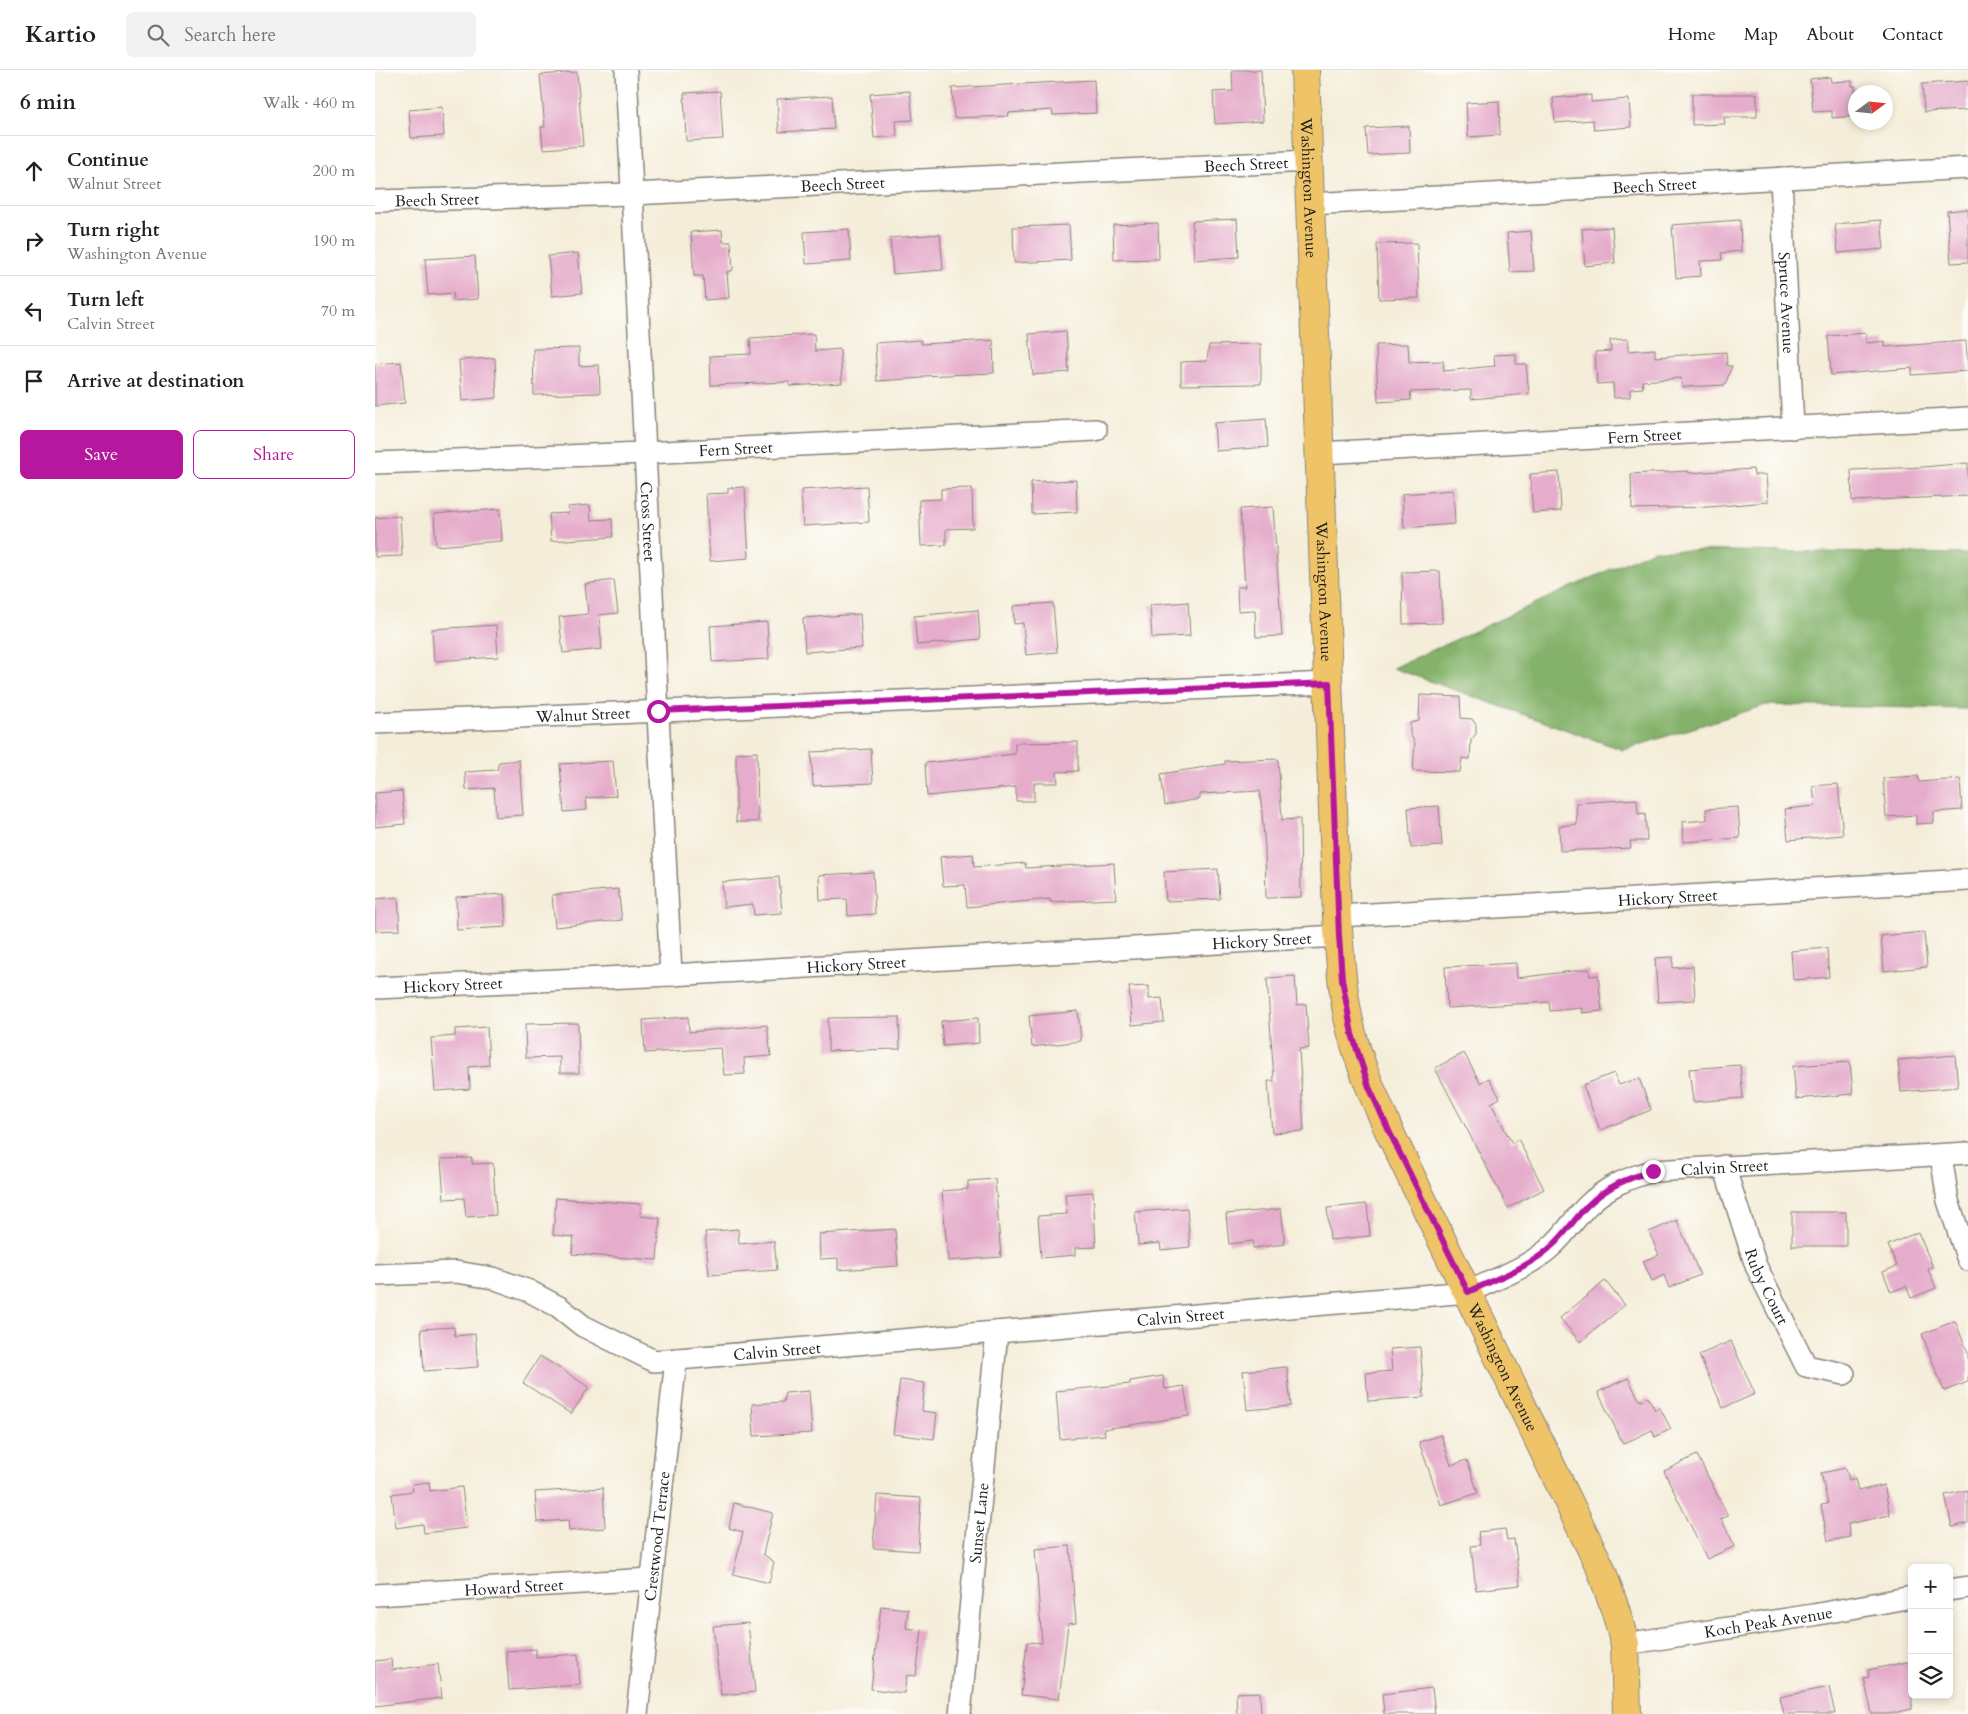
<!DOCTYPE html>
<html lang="en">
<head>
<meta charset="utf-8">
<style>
  :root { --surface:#fff; --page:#f2f2f2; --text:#202124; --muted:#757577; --line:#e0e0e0; --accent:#b5179e }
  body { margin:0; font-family:Cardo,serif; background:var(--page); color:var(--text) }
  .controls { position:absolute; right:15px; bottom:15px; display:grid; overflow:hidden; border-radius:8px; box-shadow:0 2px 8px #0003 }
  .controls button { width:45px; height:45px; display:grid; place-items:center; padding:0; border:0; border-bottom:1px solid var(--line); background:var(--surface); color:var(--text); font:25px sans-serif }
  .compass { position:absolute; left:1473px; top:15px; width:45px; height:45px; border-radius:50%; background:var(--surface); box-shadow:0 2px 8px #0003; rotate:75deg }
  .stop { position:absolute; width:15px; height:15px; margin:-11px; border:4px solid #b5179e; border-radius:50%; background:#fff }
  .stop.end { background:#b5179e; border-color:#fff; box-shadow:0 1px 5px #0008 }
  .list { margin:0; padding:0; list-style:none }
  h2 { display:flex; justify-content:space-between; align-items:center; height:65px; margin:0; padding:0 20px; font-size:21px }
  h2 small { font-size:16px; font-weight:400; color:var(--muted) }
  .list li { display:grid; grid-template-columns:32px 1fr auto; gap:15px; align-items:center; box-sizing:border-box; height:70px; padding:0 20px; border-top:1px solid var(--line) }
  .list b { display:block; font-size:19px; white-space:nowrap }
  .list p { margin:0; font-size:16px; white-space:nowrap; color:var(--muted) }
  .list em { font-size:16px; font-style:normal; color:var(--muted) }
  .actions { display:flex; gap:10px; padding:15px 20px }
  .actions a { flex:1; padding:11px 0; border:1px solid var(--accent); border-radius:8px; text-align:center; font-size:18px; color:var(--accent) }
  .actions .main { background:var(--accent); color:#fff }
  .icon { flex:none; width:28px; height:28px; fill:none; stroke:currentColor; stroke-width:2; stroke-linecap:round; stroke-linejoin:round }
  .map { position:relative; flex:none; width:1593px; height:1644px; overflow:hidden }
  header { display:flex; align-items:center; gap:30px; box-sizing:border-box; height:70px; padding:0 25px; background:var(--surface); border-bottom:1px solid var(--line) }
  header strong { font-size:24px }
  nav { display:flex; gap:28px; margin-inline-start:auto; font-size:18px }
  .search { width:350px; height:45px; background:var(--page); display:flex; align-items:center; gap:12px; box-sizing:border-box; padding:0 18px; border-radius:8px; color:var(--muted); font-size:19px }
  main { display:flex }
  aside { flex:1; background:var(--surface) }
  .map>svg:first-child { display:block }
  .forest { fill:#84b26b; stroke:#506744 }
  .building { fill:#e5accb }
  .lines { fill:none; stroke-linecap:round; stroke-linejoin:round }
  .minor-casing { stroke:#88847a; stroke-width:24 }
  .primary-casing { stroke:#88847a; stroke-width:30 }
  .minor { stroke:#fff; stroke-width:21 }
  .primary { stroke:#efc469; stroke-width:28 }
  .route { stroke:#b5179e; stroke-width:6 }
  .labels { text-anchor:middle; stroke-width:4; stroke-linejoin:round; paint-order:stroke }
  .street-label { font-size:16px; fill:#1c1c1c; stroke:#fdfcf7 }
</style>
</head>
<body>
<header>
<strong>Kartio</strong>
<div class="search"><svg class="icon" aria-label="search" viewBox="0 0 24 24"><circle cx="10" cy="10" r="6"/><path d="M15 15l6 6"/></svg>Search here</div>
<nav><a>Home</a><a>Map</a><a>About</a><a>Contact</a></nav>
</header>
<main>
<aside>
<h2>6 min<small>Walk · 460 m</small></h2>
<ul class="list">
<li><svg class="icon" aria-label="ahead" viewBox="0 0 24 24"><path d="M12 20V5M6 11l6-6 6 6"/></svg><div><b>Continue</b><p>Walnut Street</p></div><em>200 m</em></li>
<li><svg class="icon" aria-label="right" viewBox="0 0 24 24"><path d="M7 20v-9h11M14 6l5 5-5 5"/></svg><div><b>Turn right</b><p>Washington Avenue</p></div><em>190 m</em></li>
<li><svg class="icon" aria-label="left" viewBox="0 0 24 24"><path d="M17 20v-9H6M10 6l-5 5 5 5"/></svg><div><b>Turn left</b><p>Calvin Street</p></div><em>70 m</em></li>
<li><svg class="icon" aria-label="arrive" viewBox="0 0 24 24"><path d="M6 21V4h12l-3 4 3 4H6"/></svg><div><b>Arrive at destination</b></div></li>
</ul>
<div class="actions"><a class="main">Save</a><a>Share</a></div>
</aside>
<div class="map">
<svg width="1593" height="1644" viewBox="0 0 1593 1644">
  <rect width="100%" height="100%" fill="#fdfcf7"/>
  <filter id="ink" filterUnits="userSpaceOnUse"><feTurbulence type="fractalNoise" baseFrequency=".02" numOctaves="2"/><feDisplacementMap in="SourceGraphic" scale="10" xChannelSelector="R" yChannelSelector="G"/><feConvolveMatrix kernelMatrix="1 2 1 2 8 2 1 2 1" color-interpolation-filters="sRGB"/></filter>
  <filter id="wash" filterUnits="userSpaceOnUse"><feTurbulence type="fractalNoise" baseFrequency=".0096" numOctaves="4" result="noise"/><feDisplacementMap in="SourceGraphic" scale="20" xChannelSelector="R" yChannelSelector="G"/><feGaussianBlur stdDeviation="1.12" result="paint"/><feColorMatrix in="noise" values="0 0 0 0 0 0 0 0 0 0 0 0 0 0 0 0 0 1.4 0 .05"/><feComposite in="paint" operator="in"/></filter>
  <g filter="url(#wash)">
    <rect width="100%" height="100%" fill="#f4edd9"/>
    <!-- forest -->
    <path class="forest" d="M1278 480 1593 484V639L1391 635 1248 680 1018 598Z"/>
    <g id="blocks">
      <!-- building -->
      <g class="building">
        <path d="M857 0H886L888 51 840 54 838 22 858 21Z"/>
        <path d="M202 2 208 76 168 79 166 57H170L165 5Z"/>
        <path d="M1455 7 1456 12 1477 11V16H1480V46L1457 48V41L1438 42 1435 9Z"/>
        <path d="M719 10 721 43 678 45 677 40 633 43 634 46 579 48 577 18Z"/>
        <path d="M1593 11V40L1549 42 1547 14Z"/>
        <path d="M345 21 348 69 311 71 309 23Z"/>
        <path d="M535 21 538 50 521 51 522 66 499 68 495 24Z"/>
        <path d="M1317 24H1382V47H1349L1350 54 1317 55Z"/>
        <path d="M1216 25V32L1254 29 1256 57 1219 60 1218 50 1180 53 1178 28Z"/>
        <path d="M457 26 459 59 404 62 402 29Z"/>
        <path d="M1124 31 1125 65 1093 67 1091 33Z"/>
        <path d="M67 37 69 66 36 68 34 40Z"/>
        <path d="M1034 56 1035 83 993 85 991 58Z"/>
        <path d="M1593 139V192L1576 193 1572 141Z"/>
        <path d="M862 149 864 187 819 190 817 151Z"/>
        <path d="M1365 150 1366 181 1346 183 1347 190 1325 191 1326 206 1301 208 1297 155Z"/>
        <path d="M1506 150 1509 179 1463 183 1460 154Z"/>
        <path d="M783 153 784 189 739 190 738 155Z"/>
        <path d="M694 155 696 190 639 193 638 157Z"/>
        <path d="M1237 157 1240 193 1210 196 1207 159Z"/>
        <path d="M474 159 476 191 431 194 429 162Z"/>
        <path d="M347 160 348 172H356L358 200 352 202 354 228 330 230 328 206H319L316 162Z"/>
        <path d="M1156 161 1159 201 1135 202 1132 163Z"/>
        <path d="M565 164 568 200 518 204 515 168Z"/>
        <path d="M1042 173 1044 228 1004 229 1002 174Z"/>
        <path d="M203 183 207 223 177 226 173 186Z"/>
        <path d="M100 186 103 229 79 231 78 223 53 225 50 189Z"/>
        <path d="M691 261 694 302 658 305 654 264Z"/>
        <path d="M1491 263V273L1510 271V277L1591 271 1593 301 1537 305V298L1456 305 1453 266Z"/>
        <path d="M439 264 440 281 465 279 467 313 414 316V312L336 315 335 286 376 284 375 268Z"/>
        <path d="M1253 269V281L1280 279V287L1351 282 1352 296H1357L1350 315 1307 317 1306 308 1267 311 1268 318 1255 319V327L1239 328 1238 313 1222 314 1220 282 1236 281 1235 270Z"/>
        <path d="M546 270V274L618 270 619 303 548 306V308L502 311 500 273Z"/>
        <path d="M886 274V314L806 315V292L832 291 834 275Z"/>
        <path d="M1033 274 1034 292 1068 291 1069 301 1120 296 1119 285 1141 284V294H1151L1154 324 1096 329V320L1035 322 1036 330 1003 332 1001 275Z"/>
        <path d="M204 278V296L224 295 225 323 159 325 158 279Z"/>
        <path d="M120 288 122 328 87 331 84 290Z"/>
        <path d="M26 292 30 333 0 336V294Z"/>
        <path d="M891 349 893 377 841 381 839 353Z"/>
        <path d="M1593 393V426L1477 431 1476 400 1548 397Z"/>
        <path d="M1378 399 1379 405H1391L1393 432 1334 437 1257 439 1256 404 1313 401 1314 403Z"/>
        <path d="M1184 402 1186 441 1158 443 1155 404Z"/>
        <path d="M701 410 702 442 657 444 656 412Z"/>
        <path d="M492 416 494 452 428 456 426 420Z"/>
        <path d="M370 417 374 488 335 491 331 424 353 423V418Z"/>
        <path d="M597 418 598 458 571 459V475L546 476 544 430 566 429V419Z"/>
        <path d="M1078 420 1080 454 1029 458 1027 424Z"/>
        <path d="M215 435 216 450 237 449 238 467 176 471 174 444 194 443 193 437Z"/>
        <path d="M898 437 907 566 881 567 880 540 863 541 862 517H870L865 439Z"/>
        <path d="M125 439 127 471 61 476 59 444Z"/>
        <path d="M25 446 27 486 0 487V448Z"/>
        <path d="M1065 501 1067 553 1028 554 1027 502Z"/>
        <path d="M239 510 243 543 224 545 227 579 188 583 184 547 213 544 210 514Z"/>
        <path d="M813 532 815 566 777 568 775 535Z"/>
        <path d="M678 533 682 582 651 585 648 553 639 554 638 536Z"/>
        <path d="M603 540 605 569 542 575 539 546Z"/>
        <path d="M485 544 487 578 430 582 428 548Z"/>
        <path d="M392 552 394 589 337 592 335 556Z"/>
        <path d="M121 555 123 587 59 591 57 559Z"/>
        <path d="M1045 625 1085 627 1086 648 1097 649 1101 655V664L1096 670 1095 689 1087 688 1085 702 1038 701 1040 673 1035 664V653L1044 651Z"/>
        <path d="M703 672V701L682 702 683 713H659V731H641V717L552 726 550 693 640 684V673Z"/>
        <path d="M496 679 498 713 438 716 436 682Z"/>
        <path d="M382 682 383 752H361V683Z"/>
        <path d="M903 689 907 750 925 749 926 827 891 828 890 778 885 721 825 724V729L790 735 786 704 850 694V691Z"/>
        <path d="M144 690 148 745 121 747 119 718 91 720 90 702 122 700 124 692Z"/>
        <path d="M238 691 241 726 211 728 212 740 189 742 185 694Z"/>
        <path d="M1543 706 1544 712 1585 709 1587 740 1559 742V753L1541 754V745L1511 747 1508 708Z"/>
        <path d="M1463 714 1468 765 1413 770 1410 739 1440 736 1438 716Z"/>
        <path d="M27 721 30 754 0 757V723Z"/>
        <path d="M1262 729 1263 744 1270 743 1272 771H1255L1256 778 1185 781 1184 756 1202 754 1201 733Z"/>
        <path d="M1064 736 1067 776 1036 778 1033 738Z"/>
        <path d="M1363 737 1365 768 1308 772 1307 752 1332 750 1331 739Z"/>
        <path d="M598 784 599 797 650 793 651 798 739 793 741 829 675 832V829L592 837 590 815 568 816 565 787Z"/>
        <path d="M843 799 845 829 791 831 789 802Z"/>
        <path d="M498 802 500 844 473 846 472 829 445 830 444 805Z"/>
        <path d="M404 807 407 843 379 845 378 834 349 837 347 812Z"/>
        <path d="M243 819 247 850 180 857 177 825Z"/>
        <path d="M129 824 131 857 82 860 81 827Z"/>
        <path d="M23 827 25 860 0 861V829Z"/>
        <path d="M1549 862 1552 897 1509 901 1506 866Z"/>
        <path d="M1452 878 1454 907 1418 910 1416 881Z"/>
        <path d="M1298 887V898L1318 896 1320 930 1283 932 1280 888Z"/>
        <path d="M1141 893 1142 908 1214 899 1215 906 1223 905 1227 941 1207 943V938L1175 941 1174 932 1072 938 1070 897Z"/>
        <path d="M920 906 922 935 931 934 934 978 924 979 929 1061 897 1063 893 1011H899L892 908Z"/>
        <path d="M774 916V929L787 928 789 952 757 955 754 917Z"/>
        <path d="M703 941 706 971 657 977 654 946Z"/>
        <path d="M313 947 314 962 392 955 396 986 369 988 370 1004 349 1005 346 978 270 983 268 950Z"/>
        <path d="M524 947 525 979 453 981V948Z"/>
        <path d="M603 948 604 973 568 976 566 951Z"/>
        <path d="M203 953 204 1003H185V987L151 988 150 954Z"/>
        <path d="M112 957 114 995 94 997 95 1019 60 1021 56 968 80 966V959Z"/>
        <path d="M1089 983 1105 1013 1114 1008 1125 1028 1116 1033 1137 1073 1143 1069 1169 1119 1133 1138 1060 998Z"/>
        <path d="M1580 985 1583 1017 1526 1022 1523 990Z"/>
        <path d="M1475 992 1478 1024 1421 1029 1418 996Z"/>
        <path d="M1365 995 1368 1028 1318 1032 1314 999Z"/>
        <path d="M1239 1003 1244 1015 1264 1008 1276 1040 1225 1060 1208 1015Z"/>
        <path d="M97 1088V1094L118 1093 121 1145 91 1147 89 1128 69 1129 66 1089Z"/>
        <path d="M620 1109 626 1187 573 1191 567 1121 593 1119V1111Z"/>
        <path d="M718 1122 721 1177 700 1178V1185L666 1188 663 1146 692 1144 690 1124Z"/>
        <path d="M181 1128 266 1134 265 1146 285 1148 282 1190 197 1184 199 1167 178 1165Z"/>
        <path d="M992 1134 995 1166 955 1170 952 1138Z"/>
        <path d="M812 1138 815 1177 786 1180 785 1173 763 1175 760 1142Z"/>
        <path d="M906 1139 910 1174 878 1178V1171L854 1174 851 1144Z"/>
        <rect x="1417" y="1142" width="54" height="34"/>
        <path d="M1302 1150 1325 1205 1294 1218 1289 1205 1277 1211 1268 1191 1284 1185 1274 1162Z"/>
        <path d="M363 1159 364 1174 399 1171 402 1200 334 1205 330 1162Z"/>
        <path d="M520 1159 523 1196 463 1200V1188L445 1189 444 1164Z"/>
        <path d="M1543 1162 1558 1197 1553 1199 1561 1218 1536 1228 1531 1216 1516 1222 1508 1202 1522 1196 1513 1175Z"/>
        <path d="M1230 1211 1250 1235 1205 1272 1185 1248Z"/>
        <path d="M1580 1251 1593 1283V1312L1569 1321 1547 1264Z"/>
        <path d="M79 1257 80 1266 100 1264 103 1297 49 1301 46 1259Z"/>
        <path d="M1356 1271 1380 1324 1348 1338 1324 1285Z"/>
        <path d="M1045 1277 1049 1327 993 1331 991 1303 1017 1301 1015 1279Z"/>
        <path d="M165 1286 214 1317 196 1344 148 1313Z"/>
        <path d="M912 1297 916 1336 872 1340 868 1301Z"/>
        <path d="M788 1306 790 1319 809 1316 814 1346 729 1359 730 1365 685 1369 681 1321 755 1314V1311Z"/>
        <path d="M1253 1308 1265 1331 1273 1327 1280 1340 1285 1338 1296 1359 1280 1367 1277 1360 1248 1374 1223 1322Z"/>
        <path d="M525 1310 550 1313 547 1341 562 1343 559 1369 518 1364Z"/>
        <path d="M434 1321 437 1363 379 1366 377 1334 408 1332 410 1323Z"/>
        <path d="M1066 1365 1076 1395 1092 1390 1103 1423 1066 1435 1044 1372Z"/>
        <path d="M1322 1385 1353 1446 1346 1449 1360 1476 1332 1489 1289 1401Z"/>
        <path d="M1471 1398 1474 1410 1480 1408 1483 1421 1509 1415 1515 1445 1473 1454 1475 1467 1453 1471 1446 1435 1453 1434 1446 1403Z"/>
        <path d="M54 1412 55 1421 87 1417 92 1458 49 1463 48 1454 21 1458 17 1424 38 1421 37 1414Z"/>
        <path d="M228 1418 230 1458 194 1461 193 1450 162 1452 160 1422Z"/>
        <path d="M1593 1420V1453L1577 1457 1570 1425Z"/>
        <path d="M502 1425 546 1428 543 1481 498 1478Z"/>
        <path d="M359 1433 398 1443 388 1484 399 1492 394 1513 358 1504 368 1462 354 1458Z"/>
        <path d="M1130 1459 1132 1470 1139 1469 1145 1515 1101 1520 1096 1476 1105 1475 1103 1462Z"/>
        <path d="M695 1476 701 1553 693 1554 684 1629 646 1625 652 1572 667 1573 660 1479Z"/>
        <path d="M506 1536 533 1539 531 1558 547 1560 541 1606 532 1605 529 1623 496 1619Z"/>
        <path d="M373 1553 380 1622 346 1625 338 1556Z"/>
        <path d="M161 1579V1587L203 1584 205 1615 134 1620 131 1581Z"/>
        <path d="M16 1589 17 1600 63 1594 67 1628 0 1636V1591Z"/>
        <path d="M1537 1591V1639L1514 1644H1497L1489 1608 1494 1607 1493 1600Z"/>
        <path d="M1454 1617 1460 1644H1409L1405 1627Z"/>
        <path d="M1057 1618 1060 1644H1009L1007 1624Z"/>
        <path d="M885 1622 886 1644H862L861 1623Z"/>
      </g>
    </g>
  </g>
  <g filter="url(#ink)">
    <use href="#blocks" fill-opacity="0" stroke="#88847a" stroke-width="1"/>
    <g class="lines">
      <defs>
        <g id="minor">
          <path id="s1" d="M251 0 296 905"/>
          <path id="s2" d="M1406 108 1418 358"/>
          <path id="s3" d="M0 131 257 124 934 91"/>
          <path id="s4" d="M935 134 1593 98"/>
          <path id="s5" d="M945 383 1593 348"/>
          <path id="s6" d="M0 393 270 383 721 360"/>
          <path id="s7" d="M0 653 954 613"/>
          <path id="s8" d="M962 846 1593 810"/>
          <path id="s9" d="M0 918 296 905 963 866"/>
          <path d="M1566 1085 1573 1131 1593 1190"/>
          <path id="s10" d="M1349 1096 1381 1196 1431 1296 1469 1304"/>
          <path id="s11" d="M0 1205 81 1202 118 1208 154 1221 184 1237 208 1256 279 1291 1093 1222C1122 1208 1156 1197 1179 1174 1191 1163 1200 1148 1212 1136 1231 1117 1252 1108 1278 1101L1593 1083"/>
          <path d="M1574 1520 1593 1517"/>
          <path id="s12" d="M0 1525 276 1509"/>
          <path id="s13" d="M1250 1574 1438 1545 1537 1527"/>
          <path id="s14" d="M262 1644 301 1289"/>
          <path id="s15" d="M585 1644 622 1262"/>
        </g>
        <g id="primary">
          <path id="s16" d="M930 0 962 846C965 886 967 926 977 964 986 998 1000 1029 1014 1061L1226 1499 1241 1542 1250 1574 1252 1644"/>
        </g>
      </defs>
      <!-- minor casing -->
      <use href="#minor" class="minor-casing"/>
      <!-- primary casing -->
      <use href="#primary" class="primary-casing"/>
      <!-- minor -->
      <use href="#minor" class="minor"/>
      <!-- primary -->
      <use href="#primary" class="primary"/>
    </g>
  </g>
  <g class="lines" filter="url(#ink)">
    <!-- route -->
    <path class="route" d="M283 641 954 613 964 866 967 909 977 964 994 1017 1014 1061 1093 1222C1122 1208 1156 1197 1179 1174 1191 1163 1200 1148 1212 1136 1231 1117 1252 1108 1278 1101"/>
  </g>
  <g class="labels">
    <!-- street labels -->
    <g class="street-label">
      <text dy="6" stroke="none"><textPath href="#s3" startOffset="872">Beech Street</textPath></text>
      <text dy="6" stroke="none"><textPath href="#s3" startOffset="468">Beech Street</textPath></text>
      <text dy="6" stroke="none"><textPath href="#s4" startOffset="345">Beech Street</textPath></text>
      <text dy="6" stroke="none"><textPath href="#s16" startOffset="118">Washington Avenue</textPath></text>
      <text dy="6" stroke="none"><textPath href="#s3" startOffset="62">Beech Street</textPath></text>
      <text dy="6" stroke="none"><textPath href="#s2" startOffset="125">Spruce Avenue</textPath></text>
      <text dy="6" stroke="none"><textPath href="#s5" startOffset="325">Fern Street</textPath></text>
      <text dy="6" stroke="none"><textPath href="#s6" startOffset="361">Fern Street</textPath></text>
      <text dy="6" stroke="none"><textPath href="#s1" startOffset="452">Cross Street</textPath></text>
      <text dy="6" stroke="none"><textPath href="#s16" startOffset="522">Washington Avenue</textPath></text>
      <text dy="6" stroke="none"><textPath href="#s7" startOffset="208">Walnut Street</textPath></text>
      <text dy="6" stroke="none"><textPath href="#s8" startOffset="331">Hickory Street</textPath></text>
      <text dy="6" stroke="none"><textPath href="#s9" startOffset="888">Hickory Street</textPath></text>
      <text dy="6" stroke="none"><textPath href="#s9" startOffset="482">Hickory Street</textPath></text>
      <text dy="6" stroke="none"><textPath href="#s9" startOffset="78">Hickory Street</textPath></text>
      <text dy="6" stroke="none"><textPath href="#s11" startOffset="1414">Calvin Street</textPath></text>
      <text dy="6" stroke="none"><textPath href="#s10" startOffset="128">Ruby Court</textPath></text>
      <text dy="6" stroke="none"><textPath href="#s11" startOffset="829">Calvin Street</textPath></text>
      <text dy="6" stroke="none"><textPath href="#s11" startOffset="424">Calvin Street</textPath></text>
      <text dy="6" stroke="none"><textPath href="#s16" startOffset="1332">Washington Avenue</textPath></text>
      <text dy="6" stroke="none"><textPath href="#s15" startOffset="192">Sunset Lane</textPath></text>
      <text dy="6" stroke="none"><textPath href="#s14" startOffset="179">Crestwood Terrace</textPath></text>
      <text dy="6" stroke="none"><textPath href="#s12" startOffset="139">Howard Street</textPath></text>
      <text dy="6" stroke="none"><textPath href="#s13" startOffset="145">Koch Peak Avenue</textPath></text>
    </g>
  </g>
</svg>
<div class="controls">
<button>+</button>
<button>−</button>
<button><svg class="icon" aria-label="layers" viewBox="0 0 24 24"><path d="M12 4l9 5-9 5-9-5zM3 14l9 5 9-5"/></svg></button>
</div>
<svg class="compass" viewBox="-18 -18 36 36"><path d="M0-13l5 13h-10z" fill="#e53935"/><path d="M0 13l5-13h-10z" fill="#757577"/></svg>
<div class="stop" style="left:283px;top:641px"></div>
<div class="stop end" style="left:1278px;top:1101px"></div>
</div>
</main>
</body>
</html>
